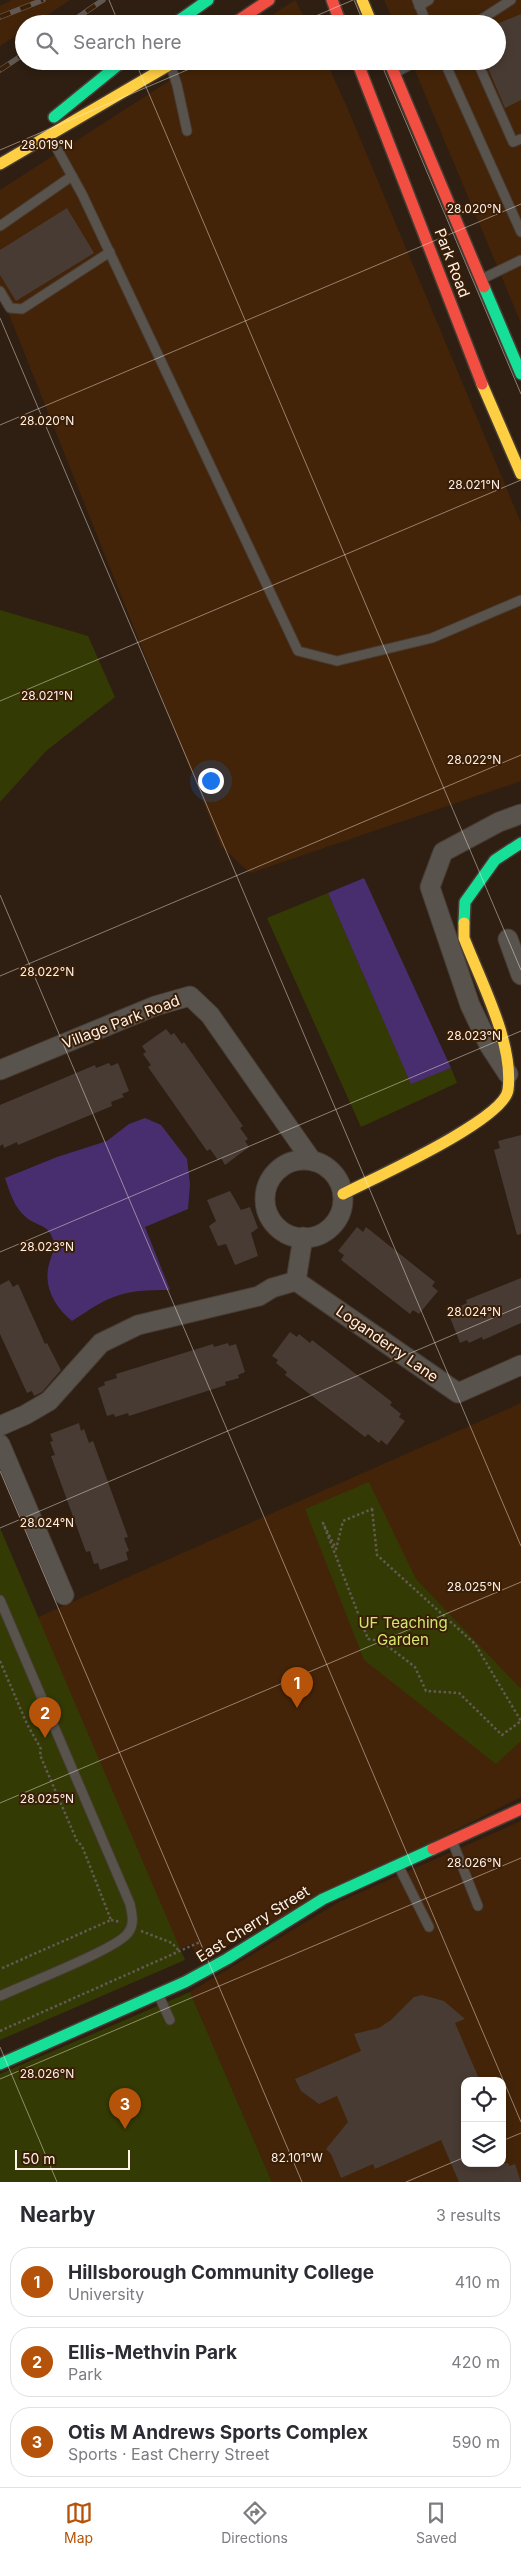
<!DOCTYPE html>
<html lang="en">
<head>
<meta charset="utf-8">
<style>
  :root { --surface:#fff; --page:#f2f2f3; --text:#2b2b33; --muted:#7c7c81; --line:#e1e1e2; --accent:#b45309 }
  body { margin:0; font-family:Inter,sans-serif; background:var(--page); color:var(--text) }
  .controls { position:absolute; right:15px; bottom:15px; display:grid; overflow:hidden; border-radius:10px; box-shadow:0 2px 8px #0003 }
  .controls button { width:45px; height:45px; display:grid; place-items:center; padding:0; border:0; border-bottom:1px solid var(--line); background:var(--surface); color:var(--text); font:25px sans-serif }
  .scale { position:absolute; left:15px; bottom:12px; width:115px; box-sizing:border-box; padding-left:5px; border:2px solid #fdf1e9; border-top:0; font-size:14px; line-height:18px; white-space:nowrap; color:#fdf1e9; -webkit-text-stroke:4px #3a1e06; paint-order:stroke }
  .you { position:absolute; left:210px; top:780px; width:18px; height:18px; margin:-12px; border:4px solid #fff; border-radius:50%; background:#1a73e8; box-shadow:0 0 0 8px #1a73e833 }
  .badge { display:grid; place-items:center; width:32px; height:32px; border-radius:50%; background:var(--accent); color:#fff; font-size:16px; font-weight:700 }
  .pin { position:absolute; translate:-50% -41px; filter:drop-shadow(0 1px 2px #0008) }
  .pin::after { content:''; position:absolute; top:26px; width:18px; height:15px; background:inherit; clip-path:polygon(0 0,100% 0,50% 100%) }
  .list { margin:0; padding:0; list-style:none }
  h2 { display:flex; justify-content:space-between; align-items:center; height:65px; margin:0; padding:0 20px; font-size:21px }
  h2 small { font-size:16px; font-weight:400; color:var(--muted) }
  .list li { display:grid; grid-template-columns:32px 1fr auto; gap:15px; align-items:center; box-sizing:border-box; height:70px; margin:0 10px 10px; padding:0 10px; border:1px solid var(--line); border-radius:20px }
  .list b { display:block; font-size:19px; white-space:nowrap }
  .list p { margin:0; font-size:16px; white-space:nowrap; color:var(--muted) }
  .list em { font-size:16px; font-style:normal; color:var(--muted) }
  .icon { flex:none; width:28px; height:28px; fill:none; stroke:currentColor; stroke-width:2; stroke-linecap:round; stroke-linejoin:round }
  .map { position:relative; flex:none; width:521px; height:2182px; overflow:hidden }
  .search { position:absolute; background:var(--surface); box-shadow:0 2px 8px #0003; left:15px; right:15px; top:15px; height:55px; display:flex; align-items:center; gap:12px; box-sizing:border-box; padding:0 18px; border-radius:28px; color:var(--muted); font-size:19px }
  .sheet { height:305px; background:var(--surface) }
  nav { display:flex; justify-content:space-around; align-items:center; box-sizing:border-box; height:70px; border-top:1px solid var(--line); background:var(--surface); font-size:14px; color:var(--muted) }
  nav a { display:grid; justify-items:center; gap:2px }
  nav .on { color:var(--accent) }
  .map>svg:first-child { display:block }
  .built { fill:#432408; fill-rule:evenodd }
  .green { fill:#343a04 }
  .water { fill:#492e6f }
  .building { fill:#483b33 }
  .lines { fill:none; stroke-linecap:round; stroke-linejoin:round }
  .lane-casing { stroke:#483c33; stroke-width:11 }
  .street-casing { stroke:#483c33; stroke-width:21 }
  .fast-casing { stroke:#483c33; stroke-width:14 }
  .slow-casing { stroke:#483c33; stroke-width:14 }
  .jam-casing { stroke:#483c33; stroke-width:14 }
  .path { stroke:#625a53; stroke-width:2.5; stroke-dasharray:2.5 2.5; stroke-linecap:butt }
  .lane { stroke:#59534e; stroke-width:9 }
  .street { stroke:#59534e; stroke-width:19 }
  .fast { stroke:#16e098; stroke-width:11 }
  .slow { stroke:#ffcf43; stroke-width:11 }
  .jam { stroke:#f24e42; stroke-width:11 }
  .rail-casing { stroke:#625851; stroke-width:5.5 }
  .rail { stroke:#3a1e06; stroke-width:4; stroke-dasharray:11; stroke-linecap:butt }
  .ticks { fill:none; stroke:#fdf1e9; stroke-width:1; stroke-opacity:0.45 }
  .labels { text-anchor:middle; stroke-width:4; stroke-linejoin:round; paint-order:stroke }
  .street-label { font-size:15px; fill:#fdf1e9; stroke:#3a1e06 }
  .park-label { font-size:15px; fill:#d1e86e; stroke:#3a1e06 }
  .ticks-label { font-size:12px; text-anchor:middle; fill:#fdf1e9; stroke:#3a1e06; stroke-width:4; stroke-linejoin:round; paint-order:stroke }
</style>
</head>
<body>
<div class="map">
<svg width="521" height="2182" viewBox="0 0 521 2182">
  <rect width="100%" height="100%" fill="#2e1f12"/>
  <!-- built -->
  <g class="built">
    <path d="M12 0H70L34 24H24V30L0 46V6Z"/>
    <path d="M295 0 308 24H258Z"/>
    <path d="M384 0H521V323L411 61H497V24H395Z"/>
    <path d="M200 61H326L347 107 521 523V781L250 873 221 846 0 292V190Z"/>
    <path d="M521 1403V1797L199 1960 191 1944 179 1949 165 1920 36 1618Z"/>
    <path d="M521 1821V2182H272L190 1992 339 1902ZM465 2081H502V2163H465Z"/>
  </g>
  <!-- green -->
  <g class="green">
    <path d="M0 610 88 636 115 697 46 751 0 802Z"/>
    <path d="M328 893 411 1083 451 1068 457 1083 361 1127 267 918Z"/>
    <path d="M369 1482 416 1579 521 1689V1741L496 1764 364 1660 305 1509Z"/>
    <path d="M0 1528 185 1960 0 2040Z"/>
    <path d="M190 1992 272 2182H0V2074Z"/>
  </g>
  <!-- water -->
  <g class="water">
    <path d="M364 878 451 1068 411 1084 328 893Z"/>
    <path d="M145 1118 161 1125 187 1159 190 1184 188 1209 145 1227 170 1290C121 1290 113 1294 72 1321 55 1307 43 1287 49 1264 51 1258 55 1248 54 1242 48 1223 40 1228 27 1218 14 1208 10 1192 5 1178L57 1157 107 1141 129 1124Z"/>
  </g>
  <!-- building -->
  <g class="building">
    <path d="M521 14V100L505 108 485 61H497V24Z"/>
    <path d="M67 208 94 253 16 301 0 275V250Z"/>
    <path d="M166 1029 171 1035 174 1033 182 1044 184 1042 243 1126 240 1128 248 1139 245 1141 249 1147 225 1165 221 1158 218 1160 210 1149 207 1151 148 1067 151 1065 143 1054 146 1052 142 1046Z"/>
    <path d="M109 1063 111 1066 118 1063 129 1091 122 1094 124 1097 111 1102 112 1106 18 1145 17 1142 4 1148 3 1144 0 1146V1105L95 1065 96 1068Z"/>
    <path d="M521 1135V1234L517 1235 494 1150 500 1148 498 1141Z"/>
    <path d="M230 1191 241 1210 250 1207 258 1228 251 1233 258 1256 235 1265 226 1244 218 1246 209 1226 216 1221 207 1200Z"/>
    <path d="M357 1227 363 1232 366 1227 435 1282 432 1286 438 1291 419 1314 413 1310 410 1314 341 1260 344 1255 338 1251Z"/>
    <path d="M521 1278V1323L483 1340 482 1337 469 1343 467 1340 460 1343 449 1315 456 1312 454 1309 467 1303 466 1300Z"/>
    <path d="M9 1280 13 1287 18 1284 45 1344 47 1343 61 1370 42 1392 34 1396 32 1391 27 1393 0 1334V1285Z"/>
    <path d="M290 1332 297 1337 299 1334 310 1343 312 1340 392 1402 390 1405 401 1414 399 1417 405 1421 387 1445 381 1440 379 1443 368 1434 365 1437 285 1375 287 1372 276 1363 278 1360 272 1356Z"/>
    <path d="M228 1343 229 1346 236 1344 245 1372 238 1375 239 1378 225 1382 226 1385 129 1416 128 1413 115 1417 114 1414 107 1416 98 1388 105 1385 104 1382 117 1378 116 1374 213 1344 214 1347Z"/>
    <path d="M79 1423 81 1431 84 1429 89 1443 93 1441 128 1537 124 1538 129 1551 126 1552 128 1560 100 1570 98 1563 94 1564 90 1551 86 1552 51 1456 55 1455 50 1442 53 1441 50 1434Z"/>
    <path d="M422 1995 444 2001 465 2019 455 2023 480 2081H465V2163H508L509 2166 515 2164 521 2182H459L441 2140 375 2169 373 2164 341 2178 331 2154 326 2149 348 2122 337 2096 319 2104 301 2091 295 2079 361 2051 354 2034 379 2028 391 2020 414 1997Z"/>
  </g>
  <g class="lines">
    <defs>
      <g id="lane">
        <path d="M417 0 427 24"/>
        <path d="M419 6 429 0"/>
        <path d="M474 24 511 0"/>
        <path d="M444 61 521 232"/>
        <path d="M477 61 513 142 521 139"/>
        <path d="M171 67 177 85 187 131"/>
        <path d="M397 72 417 61"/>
        <path d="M51 138 82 194 298 651 337 661 432 638 521 600"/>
        <path d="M0 226 72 176"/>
        <path d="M484 278 521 260"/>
        <path d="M0 291 10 308 22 309 110 252"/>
        <path d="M0 1600 130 1904C132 1914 135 1924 128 1933 117 1949 23 1985 0 1996"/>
        <path d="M453 1843 478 1906"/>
        <path d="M399 1867 429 1927"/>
        <path d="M159 1996 170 2020"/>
      </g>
      <g id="street">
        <path d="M508 939 521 975"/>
        <path d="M0 1070 155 1006 190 996 210 1015 312 1161"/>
        <path d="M508 1074 489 1045 470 1005 430 887 443 852 499 822 521 814"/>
        <circle cx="304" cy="1199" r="39"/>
        <path d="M303 1237 296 1281 458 1393 521 1365"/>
        <path d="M0 1426 25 1415 49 1401 101 1343 138 1325 259 1296 272 1288 296 1281"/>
        <path d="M0 1444 64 1595"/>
      </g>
      <g id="fast">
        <path d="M174 24 208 0"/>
        <path d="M54 117 123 61"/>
        <path d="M484 287 521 374"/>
        <path d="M464 923 465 902 495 860 521 843"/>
        <path d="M0 2064 185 1982 227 1959 323 1899 433 1849"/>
      </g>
      <g id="slow">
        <path d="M362 0 372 24"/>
        <path d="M0 164 176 61"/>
        <path d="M482 384 521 474"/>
        <path d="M343 1194C372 1179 504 1120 508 1090 514 1043 481 982 464 938V923"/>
      </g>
      <g id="jam">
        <path d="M332 0 341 24"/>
        <path d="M233 24 269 0"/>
        <path d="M357 61 482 384"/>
        <path d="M389 61 484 287"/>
        <path d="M433 1849 521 1809"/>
      </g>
    </defs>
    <!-- lane casing -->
    <use href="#lane" class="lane-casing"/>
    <!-- street casing -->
    <use href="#street" class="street-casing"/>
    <!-- fast casing -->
    <use href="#fast" class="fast-casing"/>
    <!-- slow casing -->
    <use href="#slow" class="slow-casing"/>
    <!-- jam casing -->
    <use href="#jam" class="jam-casing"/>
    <!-- path -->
    <g class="path">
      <path d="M372 1509 377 1555 475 1644 521 1721 502 1735 459 1693 426 1691 415 1667 381 1641 368 1639 323 1523 336 1549 343 1521Z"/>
      <path d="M0 1661 27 1724 41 1749 40 1755 77 1841 82 1846 111 1920 0 1969"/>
      <path d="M111 1920 121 1922"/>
      <path d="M141 1931 172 1943 179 1951"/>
      <path d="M0 2031 200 1942"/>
    </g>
    <!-- lane -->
    <use href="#lane" class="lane"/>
    <!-- street -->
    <use href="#street" class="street"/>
    <!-- fast -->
    <use href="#fast" class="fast"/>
    <!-- slow -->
    <use href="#slow" class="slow"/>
    <!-- jam -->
    <use href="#jam" class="jam"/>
    <defs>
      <g id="rail">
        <path d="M0 17 43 0"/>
        <path d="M68 24 103 0"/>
        <path d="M0 70 24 54"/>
      </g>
    </defs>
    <!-- rail casing -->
    <use href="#rail" class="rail-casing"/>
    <!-- rail -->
    <use href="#rail" class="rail"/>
  </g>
  <!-- ticks -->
  <path class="ticks" d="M109 0 119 24M354 0 364 24M297 24 353 0M135 61 521 970M380 61 521 394M0 150 208 61M0 318 521 1546M0 425 521 204M0 701 521 480M0 895 521 2122M0 976 521 755M0 1252 521 1031M0 1471 302 2182M0 1528 521 1306M0 1803 521 1582M0 2047 57 2182M0 2079 521 1858M502 2141 521 2133M406 2182 465 2157"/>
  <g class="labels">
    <!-- street labels -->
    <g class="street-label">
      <text transform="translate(452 263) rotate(69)" y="5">Park Road</text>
      <text transform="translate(121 1022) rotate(-21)" y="5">Village Park Road</text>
      <text transform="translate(387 1344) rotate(35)" y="5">Loganderry Lane</text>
      <text transform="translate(253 1924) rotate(-32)" y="5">East Cherry Street</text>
    </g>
    <!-- park labels -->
    <g class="park-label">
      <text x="403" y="1628">UF Teaching<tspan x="403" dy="17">Garden</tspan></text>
    </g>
  </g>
  <g class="ticks-label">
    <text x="47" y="149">28.019°N</text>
    <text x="474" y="213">28.020°N</text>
    <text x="47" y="425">28.020°N</text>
    <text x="474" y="489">28.021°N</text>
    <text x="47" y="700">28.021°N</text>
    <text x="474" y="764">28.022°N</text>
    <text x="47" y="976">28.022°N</text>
    <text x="474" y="1040">28.023°N</text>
    <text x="47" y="1251">28.023°N</text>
    <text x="474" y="1316">28.024°N</text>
    <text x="47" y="1527">28.024°N</text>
    <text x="474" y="1591">28.025°N</text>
    <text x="47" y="1803">28.025°N</text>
    <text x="474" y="1867">28.026°N</text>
    <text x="47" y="2078">28.026°N</text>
    <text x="297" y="2162">82.101°W</text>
  </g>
</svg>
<div class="controls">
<button><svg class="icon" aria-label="locate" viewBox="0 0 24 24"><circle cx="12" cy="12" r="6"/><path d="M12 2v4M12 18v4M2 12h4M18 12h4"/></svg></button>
<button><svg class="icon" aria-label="layers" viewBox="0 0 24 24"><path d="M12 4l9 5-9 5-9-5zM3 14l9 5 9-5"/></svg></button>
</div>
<div class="scale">50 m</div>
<div class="you"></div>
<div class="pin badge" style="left:297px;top:1708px">1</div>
<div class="pin badge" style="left:45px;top:1738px">2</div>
<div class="pin badge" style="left:125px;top:2129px">3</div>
<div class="search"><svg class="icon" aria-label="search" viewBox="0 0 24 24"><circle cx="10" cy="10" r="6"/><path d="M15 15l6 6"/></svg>Search here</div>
</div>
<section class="sheet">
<h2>Nearby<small>3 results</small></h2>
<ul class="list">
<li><span class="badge">1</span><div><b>Hillsborough Community College</b><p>University</p></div><em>410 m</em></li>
<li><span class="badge">2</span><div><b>Ellis-Methvin Park</b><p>Park</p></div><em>420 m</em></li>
<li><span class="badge">3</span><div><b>Otis M Andrews Sports Complex</b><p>Sports · East Cherry Street</p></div><em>590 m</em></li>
</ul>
</section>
<nav>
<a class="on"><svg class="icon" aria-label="map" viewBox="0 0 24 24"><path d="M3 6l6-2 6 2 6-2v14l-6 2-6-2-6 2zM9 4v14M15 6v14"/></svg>Map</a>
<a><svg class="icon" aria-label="directions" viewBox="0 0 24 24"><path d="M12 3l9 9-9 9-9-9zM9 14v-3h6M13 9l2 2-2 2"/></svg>Directions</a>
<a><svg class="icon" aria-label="saved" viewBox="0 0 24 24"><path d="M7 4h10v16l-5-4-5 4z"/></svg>Saved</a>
</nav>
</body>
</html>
